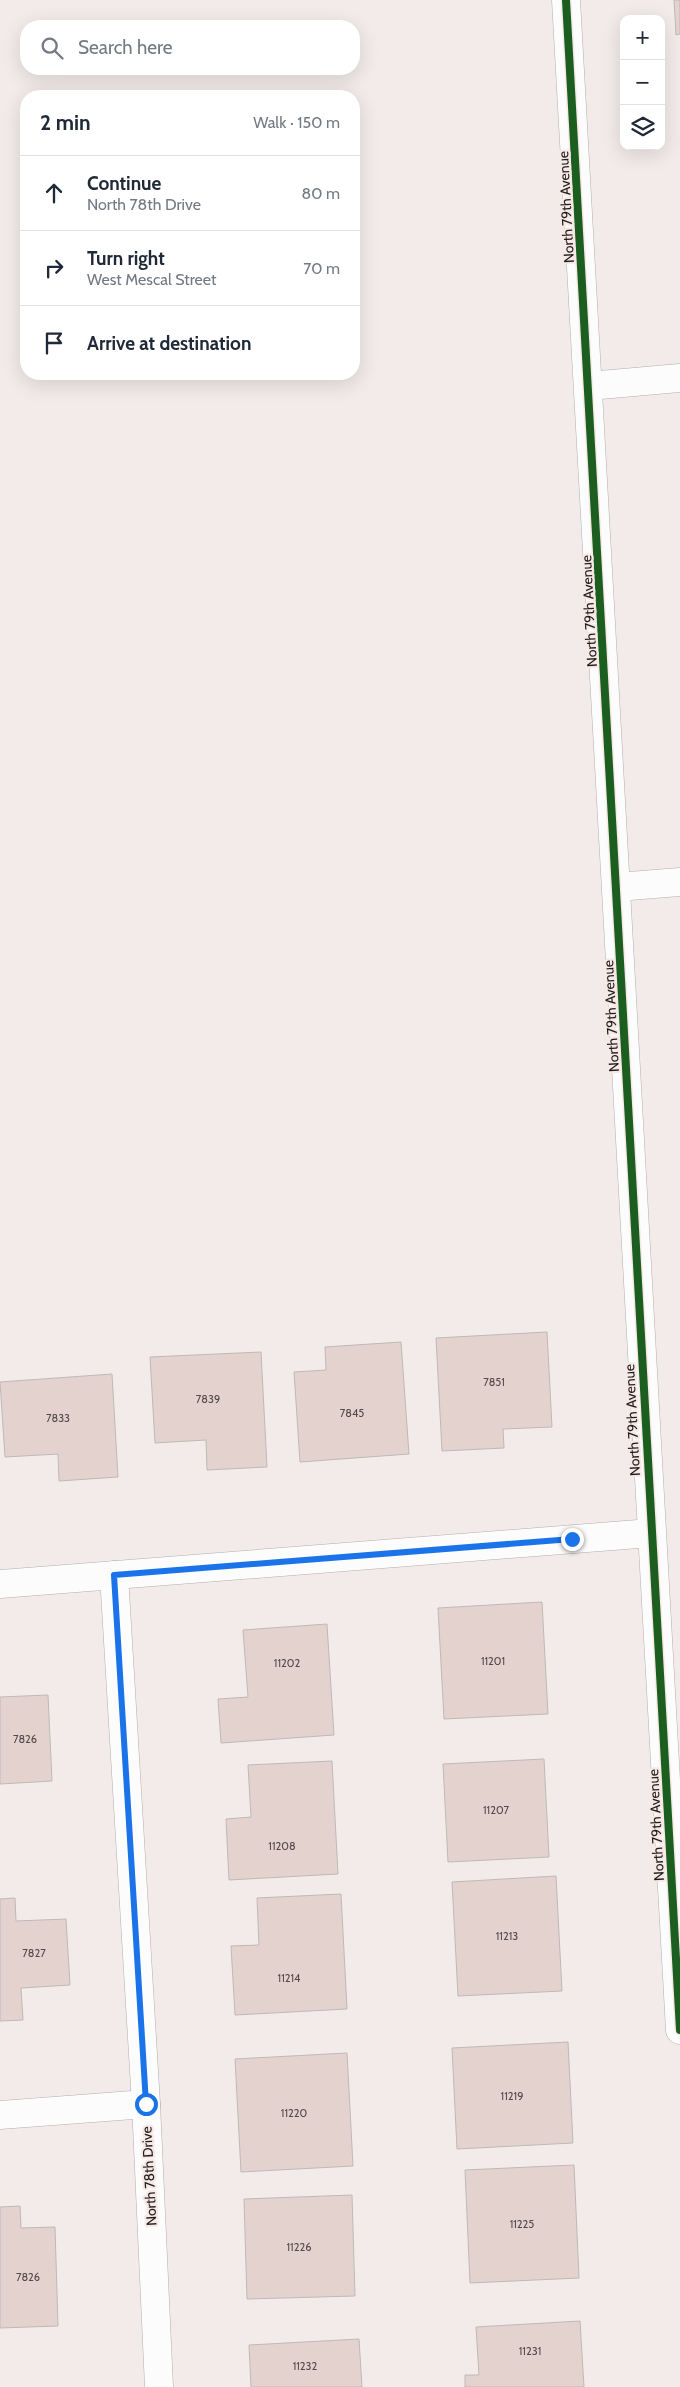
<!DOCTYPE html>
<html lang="en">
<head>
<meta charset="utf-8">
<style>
  :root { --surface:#fff; --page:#f6f6f7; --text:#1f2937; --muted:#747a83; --line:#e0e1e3 }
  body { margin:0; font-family:Cabin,sans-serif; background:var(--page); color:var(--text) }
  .controls { position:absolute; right:15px; top:15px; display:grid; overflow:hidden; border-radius:10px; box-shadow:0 5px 20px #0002 }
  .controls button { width:45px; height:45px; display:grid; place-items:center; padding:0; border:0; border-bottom:1px solid var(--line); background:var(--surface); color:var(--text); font:25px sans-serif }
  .stop { position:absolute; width:15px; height:15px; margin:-11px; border:4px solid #1a73e8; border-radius:50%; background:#fff }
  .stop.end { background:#1a73e8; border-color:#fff; box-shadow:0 1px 5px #0008 }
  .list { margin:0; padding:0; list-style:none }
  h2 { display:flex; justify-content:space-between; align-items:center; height:65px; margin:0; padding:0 20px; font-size:21px }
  h2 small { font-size:16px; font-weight:400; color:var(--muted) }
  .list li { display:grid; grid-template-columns:32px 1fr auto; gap:15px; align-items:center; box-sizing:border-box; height:75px; padding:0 20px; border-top:1px solid var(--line) }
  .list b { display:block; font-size:19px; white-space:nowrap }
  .list p { margin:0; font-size:16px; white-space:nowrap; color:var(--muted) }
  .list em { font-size:16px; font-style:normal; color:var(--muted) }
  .icon { flex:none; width:28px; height:28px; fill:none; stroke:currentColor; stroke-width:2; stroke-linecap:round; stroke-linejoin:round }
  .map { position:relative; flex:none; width:680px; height:2387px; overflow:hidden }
  .search { position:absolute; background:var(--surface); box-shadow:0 5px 20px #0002; left:20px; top:20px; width:340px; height:55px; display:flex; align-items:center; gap:12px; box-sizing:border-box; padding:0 18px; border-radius:20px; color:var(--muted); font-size:19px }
  .panel { position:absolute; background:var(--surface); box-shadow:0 5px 20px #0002; left:20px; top:90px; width:340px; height:290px; border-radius:20px }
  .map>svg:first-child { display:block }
  .building { fill:#e4d2ce; stroke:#beb9b8 }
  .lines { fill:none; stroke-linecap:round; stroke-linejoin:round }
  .minor-casing { stroke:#b4aeae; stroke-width:29 }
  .tertiary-casing { stroke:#b4aeae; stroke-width:29 }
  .minor { stroke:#fdfcfc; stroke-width:28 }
  .tertiary { stroke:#fdfcfc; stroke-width:28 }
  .cycleway-casing { stroke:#f6e9e6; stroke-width:11 }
  .cycleway { stroke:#1b5e20; stroke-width:8 }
  .route { stroke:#1a73e8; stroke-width:6 }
  .labels { text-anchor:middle; stroke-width:4.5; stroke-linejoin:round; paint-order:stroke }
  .number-label { font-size:11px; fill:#524a49 }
  .street-label { font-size:14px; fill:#201c1b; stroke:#f6e9e6 }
</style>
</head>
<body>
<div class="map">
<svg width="680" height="2387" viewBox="0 0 680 2387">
  <rect width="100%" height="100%" fill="#f2ebea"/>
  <!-- building -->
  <g class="building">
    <path d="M674 0H680V34L676 35Z"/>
    <path d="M547 1332 552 1427 503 1429 504 1448 442 1451 436 1338Z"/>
    <path d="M401 1342 409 1454 300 1462 294 1372 326 1370 325 1347Z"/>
    <path d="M261 1352 267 1467 207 1470 206 1440 155 1443 150 1357Z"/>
    <path d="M112 1374 118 1477 59 1481 58 1454 5 1457 0 1382Z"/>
    <path d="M542 1602 548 1714 444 1719 438 1608Z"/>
    <path d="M327 1624 334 1735 221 1743 218 1699 248 1697 243 1630Z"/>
    <path d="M48 1695 52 1781 0 1784V1697Z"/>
    <path d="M544 1759 549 1857 448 1862 443 1764Z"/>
    <path d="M332 1761 338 1874 229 1880 226 1819 251 1817 248 1765Z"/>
    <path d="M556 1876 562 1991 458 1996 452 1882Z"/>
    <path d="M341 1894 347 2009 235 2015 231 1946 259 1945 257 1898Z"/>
    <path d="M15 1898 16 1921 66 1919 70 1985 21 1988 23 2020 0 2021V1899Z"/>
    <path d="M568 2042 573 2143 457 2149 452 2048Z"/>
    <path d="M347 2053 353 2166 241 2172 235 2059Z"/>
    <path d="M574 2165 579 2278 470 2283 465 2170Z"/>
    <path d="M352 2195 355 2296 247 2299 244 2199Z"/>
    <path d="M20 2206 21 2228 55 2227 58 2326 0 2328V2207Z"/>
    <path d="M580 2321 584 2387H465V2375H479L476 2327Z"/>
    <path d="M359 2339 362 2387H251L249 2345Z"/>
  </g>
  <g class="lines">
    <defs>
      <g id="minor">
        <path d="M589 386 680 378"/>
        <path d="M617 887 680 882"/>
        <path d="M114 1575 146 2104 159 2387"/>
        <path d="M0 1584 651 1533"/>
        <path d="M0 2115 146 2104"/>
      </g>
      <path id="tertiary" d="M566 0 680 2030"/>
    </defs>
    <!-- minor casing -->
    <use href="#minor" class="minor-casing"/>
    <!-- tertiary casing -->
    <use href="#tertiary" class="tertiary-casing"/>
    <!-- minor -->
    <use href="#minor" class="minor"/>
    <!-- tertiary -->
    <use href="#tertiary" class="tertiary"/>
    <defs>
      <path id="cycleway" d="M566 0 680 2030"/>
    </defs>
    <!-- cycleway casing -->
    <use href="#cycleway" class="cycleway-casing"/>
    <!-- cycleway -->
    <use href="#cycleway" class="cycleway"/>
  </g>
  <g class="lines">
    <!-- route -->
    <path class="route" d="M146 2104 114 1575 572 1539"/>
  </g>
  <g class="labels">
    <!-- number labels -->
    <g class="number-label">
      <text x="494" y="1386">7851</text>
      <text x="208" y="1403">7839</text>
      <text x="352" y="1417">7845</text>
      <text x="58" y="1422">7833</text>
      <text x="493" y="1665">11201</text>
      <text x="287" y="1667">11202</text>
      <text x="25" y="1743">7826</text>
      <text x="496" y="1814">11207</text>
      <text x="282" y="1850">11208</text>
      <text x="507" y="1940">11213</text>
      <text x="34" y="1957">7827</text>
      <text x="289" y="1982">11214</text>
      <text x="512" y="2100">11219</text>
      <text x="294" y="2117">11220</text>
      <text x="522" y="2228">11225</text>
      <text x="299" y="2251">11226</text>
      <text x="28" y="2281">7826</text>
      <text x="530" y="2355">11231</text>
      <text x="305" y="2370">11232</text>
    </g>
    <!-- street labels -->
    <g class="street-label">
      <text transform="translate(566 207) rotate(-93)" y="5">North 79th Avenue</text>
      <text transform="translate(589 611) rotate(-93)" y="5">North 79th Avenue</text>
      <text transform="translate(611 1016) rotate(-93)" y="5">North 79th Avenue</text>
      <text transform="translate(632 1420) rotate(-93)" y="5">North 79th Avenue</text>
      <text transform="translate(656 1825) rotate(-93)" y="5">North 79th Avenue</text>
      <text transform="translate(149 2176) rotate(-93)" y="5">North 78th Drive</text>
    </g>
  </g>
</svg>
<div class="controls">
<button>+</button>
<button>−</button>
<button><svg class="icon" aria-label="layers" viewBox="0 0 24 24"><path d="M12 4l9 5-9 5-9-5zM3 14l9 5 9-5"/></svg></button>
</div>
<div class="stop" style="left:146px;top:2104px"></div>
<div class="stop end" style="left:572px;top:1539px"></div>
<div class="search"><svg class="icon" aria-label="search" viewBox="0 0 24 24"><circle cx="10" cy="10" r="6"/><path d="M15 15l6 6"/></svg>Search here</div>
<section class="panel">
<h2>2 min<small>Walk · 150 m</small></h2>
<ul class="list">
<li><svg class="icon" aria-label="ahead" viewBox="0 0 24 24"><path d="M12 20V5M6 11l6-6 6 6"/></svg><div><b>Continue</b><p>North 78th Drive</p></div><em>80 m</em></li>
<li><svg class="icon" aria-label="right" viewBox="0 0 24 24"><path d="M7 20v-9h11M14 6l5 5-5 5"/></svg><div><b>Turn right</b><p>West Mescal Street</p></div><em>70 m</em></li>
<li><svg class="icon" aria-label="arrive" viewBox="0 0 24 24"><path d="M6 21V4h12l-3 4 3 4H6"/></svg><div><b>Arrive at destination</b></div></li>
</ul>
</section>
</div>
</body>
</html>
